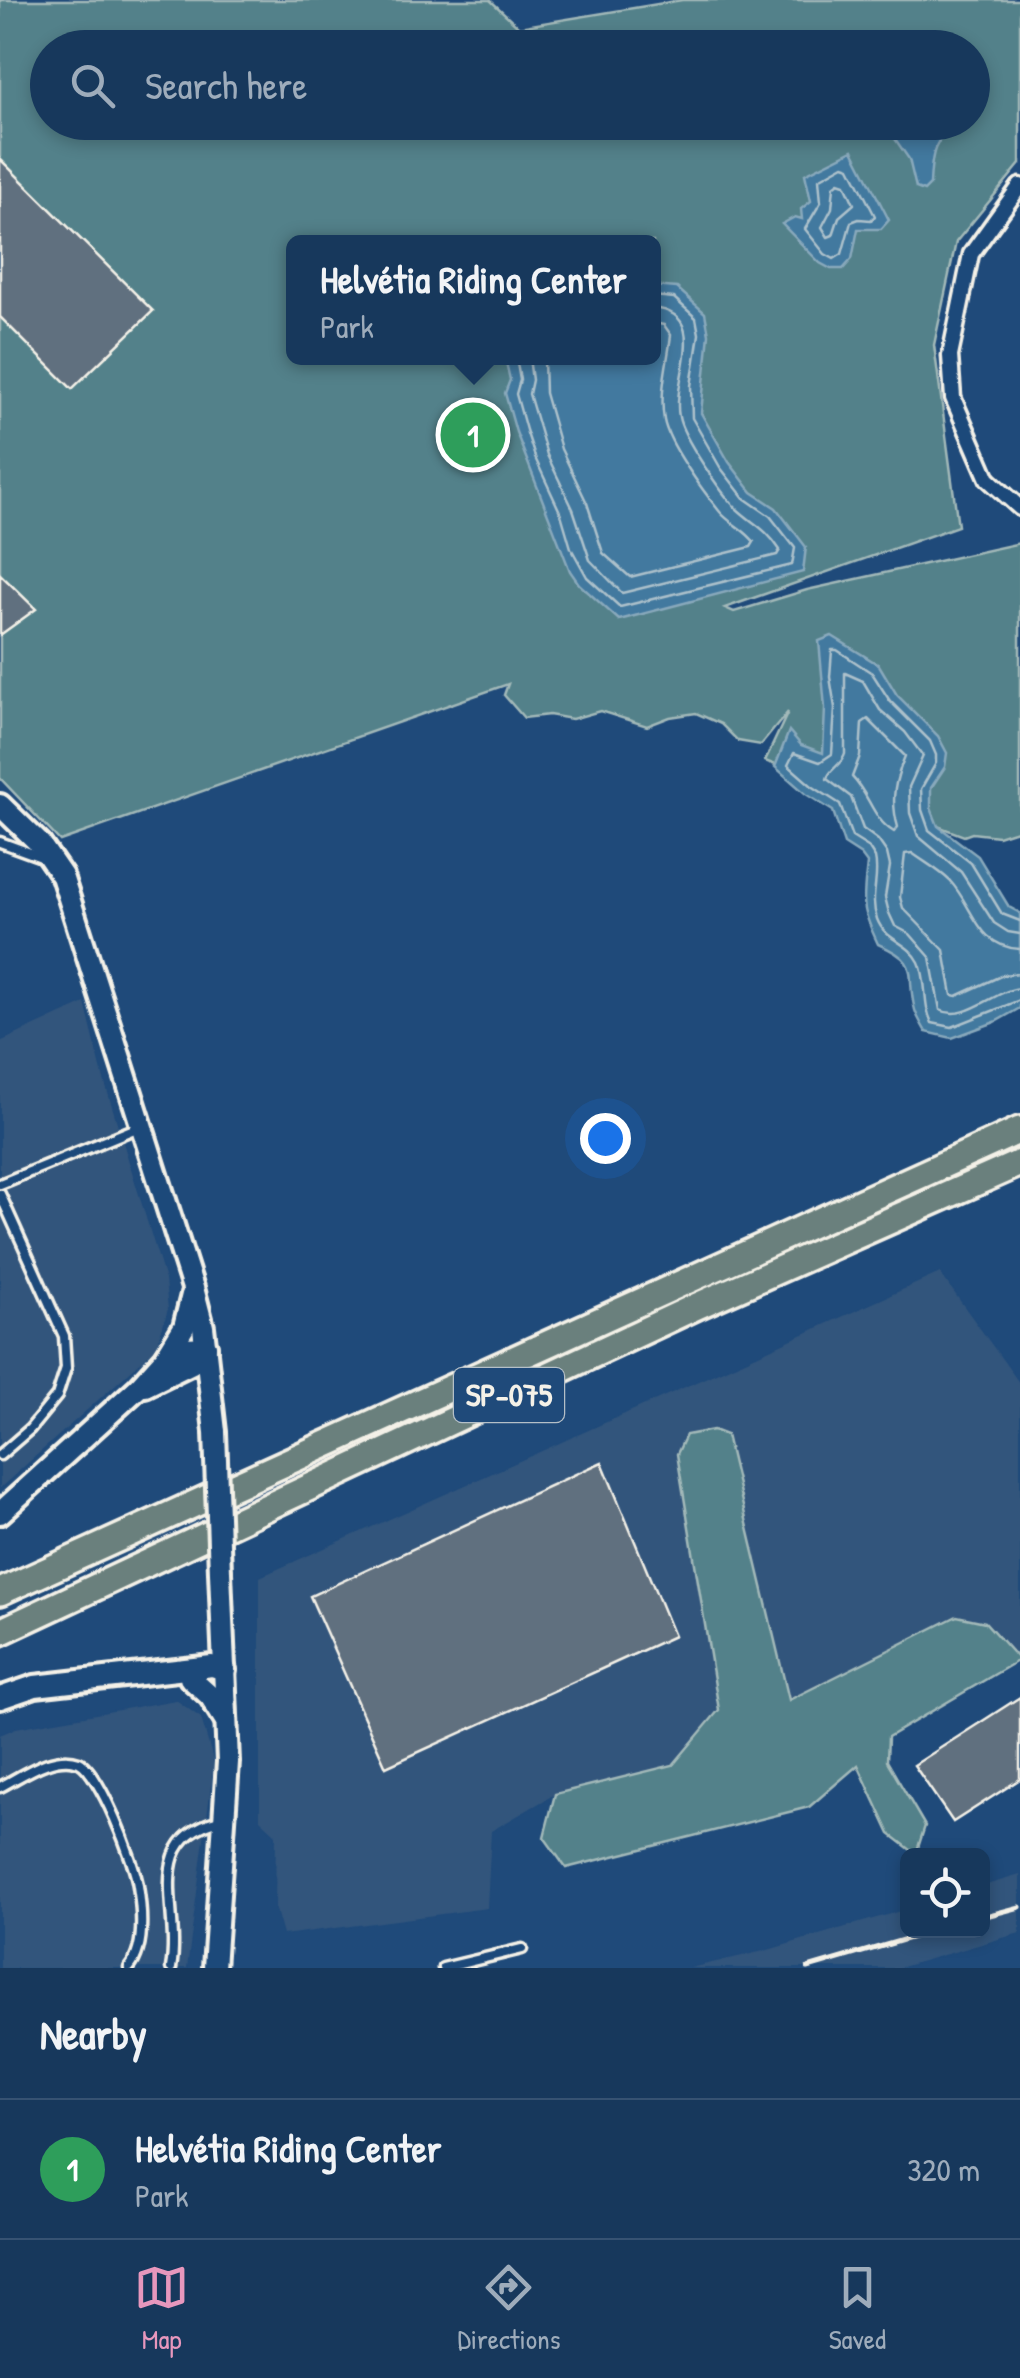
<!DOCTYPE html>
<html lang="en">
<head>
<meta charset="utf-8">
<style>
  :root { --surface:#17385c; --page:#203f62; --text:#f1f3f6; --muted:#9eacbb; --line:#365272; --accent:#e797bd }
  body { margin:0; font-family:"Patrick Hand",sans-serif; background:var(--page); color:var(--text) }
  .controls { position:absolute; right:30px; bottom:30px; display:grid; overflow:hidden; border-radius:15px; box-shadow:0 5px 15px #0003 }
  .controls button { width:90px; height:90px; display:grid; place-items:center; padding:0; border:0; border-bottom:2px solid var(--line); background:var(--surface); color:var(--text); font:50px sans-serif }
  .you { position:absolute; left:605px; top:1138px; width:35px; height:35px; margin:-25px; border:8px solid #fff; border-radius:50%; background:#1a73e8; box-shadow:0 0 0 15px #1a73e833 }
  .badge { display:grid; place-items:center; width:65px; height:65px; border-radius:50%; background:var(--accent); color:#fff; font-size:32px; font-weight:700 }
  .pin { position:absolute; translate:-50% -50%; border:5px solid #fff; box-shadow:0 2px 10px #0006 }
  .popup { position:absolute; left:286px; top:235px; width:375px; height:130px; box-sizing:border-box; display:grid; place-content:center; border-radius:15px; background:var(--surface); filter:drop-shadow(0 2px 8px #0005); font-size:32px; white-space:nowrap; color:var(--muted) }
  .popup b { font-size:38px; color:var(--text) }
  .popup::after { content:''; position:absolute; left:50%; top:100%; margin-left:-20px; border:20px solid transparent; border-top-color:var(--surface) }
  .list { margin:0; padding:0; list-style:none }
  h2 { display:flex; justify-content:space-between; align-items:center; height:130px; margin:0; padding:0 40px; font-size:42px }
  h2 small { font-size:32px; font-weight:400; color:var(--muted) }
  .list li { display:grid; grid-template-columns:65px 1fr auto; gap:30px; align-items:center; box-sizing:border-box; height:140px; padding:0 40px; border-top:2px solid var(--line) }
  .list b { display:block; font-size:38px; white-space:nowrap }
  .list p { margin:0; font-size:32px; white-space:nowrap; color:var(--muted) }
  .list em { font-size:32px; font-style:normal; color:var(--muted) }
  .icon { flex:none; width:55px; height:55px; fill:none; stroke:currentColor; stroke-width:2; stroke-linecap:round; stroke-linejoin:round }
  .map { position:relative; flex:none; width:1020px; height:1968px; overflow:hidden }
  .search { position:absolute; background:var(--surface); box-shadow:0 5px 15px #0003; left:30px; right:30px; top:30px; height:110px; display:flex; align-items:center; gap:25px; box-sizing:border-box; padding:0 35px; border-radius:55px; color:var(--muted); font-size:38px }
  .sheet { height:270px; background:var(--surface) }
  nav { display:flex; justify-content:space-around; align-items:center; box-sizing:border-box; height:140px; border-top:2px solid var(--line); background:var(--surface); font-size:28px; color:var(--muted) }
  nav a { display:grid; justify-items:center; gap:5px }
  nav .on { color:var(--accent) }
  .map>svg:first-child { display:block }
  .built { fill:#32557c }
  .green { fill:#52818a; stroke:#a3b9b9; stroke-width:2.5; fill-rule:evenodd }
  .water { fill:#42799f; stroke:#89a9bc; stroke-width:2.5 }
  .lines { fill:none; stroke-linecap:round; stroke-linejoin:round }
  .shore { stroke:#adc1cb; stroke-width:2.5 }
  .building { fill:#606f7f; stroke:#f4f1e8; stroke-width:2.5 }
  .service-casing { stroke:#f4f1e8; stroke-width:15 }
  .minor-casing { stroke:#f4f1e8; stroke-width:21 }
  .secondary-casing { stroke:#f4f1e8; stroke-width:28 }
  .motorway-casing { stroke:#f4f1e8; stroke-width:32 }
  .service { stroke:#1f4a7a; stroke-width:8 }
  .minor { stroke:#1f4a7a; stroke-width:14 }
  .secondary { stroke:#1f4a7a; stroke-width:20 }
  .motorway { stroke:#6a807d; stroke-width:25 }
  .rail { stroke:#f4f1e8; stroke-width:5 }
  .secondary-bridge-casing { stroke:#f4f1e8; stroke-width:28; stroke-linecap:butt }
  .secondary-bridge { stroke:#1f4a7a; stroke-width:20 }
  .labels { text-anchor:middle; stroke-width:10; stroke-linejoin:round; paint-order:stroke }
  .shield { fill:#1f4a7a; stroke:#b4bfc7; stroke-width:2.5 }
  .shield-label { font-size:32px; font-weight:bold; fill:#f4f1e8 }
</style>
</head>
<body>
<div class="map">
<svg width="1020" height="1968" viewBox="0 0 1020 1968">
  <rect width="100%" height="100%" fill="#1f4a7a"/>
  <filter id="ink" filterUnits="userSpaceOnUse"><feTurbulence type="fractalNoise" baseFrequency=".01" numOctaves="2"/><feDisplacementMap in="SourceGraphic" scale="20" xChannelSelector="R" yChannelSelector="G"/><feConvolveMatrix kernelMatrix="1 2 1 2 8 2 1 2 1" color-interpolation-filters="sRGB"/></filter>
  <g filter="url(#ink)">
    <!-- built -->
    <g class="built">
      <path d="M85 1003 104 1080 165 1280 168 1309 156 1348 0 1488V1042Z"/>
      <path d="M940 1273 1020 1384V1659L985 1622 957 1616 789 1700 726 1436 677 1454 719 1710 673 1765 555 1794 491 1831 487 1908 283 1935 275 1907 276 1834 260 1819V1577Z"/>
      <path d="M176 1700 201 1718 214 1763 187 1968H0V1735L16 1728Z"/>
      <path d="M1020 1875V1933L898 1968H690L768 1950 907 1909 908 1930H982L983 1886Z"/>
    </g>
    <!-- green -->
    <g class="green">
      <path d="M0 0H490L519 27 682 0H1020V164L956 242 934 345 958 526 725 608 734 612 807 590 1020 543V829L998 836 972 833 964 836 765 761 788 712 761 745 738 741 721 724 696 713 670 717 647 726 600 711 572 719 549 715 524 718 504 695 508 684 60 841 0 778ZM48 48H972V122H48ZM293 242H653V358H293Z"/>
      <path d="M713 1430 726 1435 789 1700 957 1616 985 1622 1019 1660 888 1737 887 1761 925 1826 916 1854 890 1834 858 1765 809 1807 566 1868 544 1837 555 1794 673 1765 719 1710 677 1454 686 1435Z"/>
    </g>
    <!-- water -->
    <g class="water">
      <path d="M884 123H960C933 136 931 157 930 185L924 191 916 188 909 159Z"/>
      <path d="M853 150 889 220 881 229H858L852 259 843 269H831L820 263 782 224 795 217 802 219 801 209 811 201 805 174Z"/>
      <path d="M653 286 677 288 705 313 709 334 701 413 729 462 752 492 776 508 806 547 803 572 619 620 579 584 570 571 516 432 505 393 510 380 505 358H653Z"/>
      <path d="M832 636 879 665 897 695 938 736 947 753 945 767 931 788V808L938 826 978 856 1009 907 1020 913V1008L995 1022 952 1038 926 1032C922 1025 917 1017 915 1010 905 973 923 963 878 944 860 906 863 903 867 863L861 855 844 844 833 811 806 794 775 767 789 731 801 745 823 753 825 708 819 641Z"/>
    </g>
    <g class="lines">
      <!-- shore -->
      <g class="shore">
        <path d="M844 165 850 167 875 216 871 220 859 219 851 222 842 254 834 259 825 254 805 229 821 202 819 179Z"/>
        <path d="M839 182 845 184 854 204 839 217 833 235 828 237 822 227 832 208 834 186Z"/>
        <path d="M516 358 520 380 516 394 526 430 536 460 561 514 571 548 587 577 620 607 792 565 795 548 770 516 744 498 720 467 692 418 691 386 699 334 696 318 674 298 653 296"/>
        <path d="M529 358 532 380 529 394 547 455 573 509 590 560 622 593 777 555 780 550C765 527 753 524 736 508 721 493 682 436 679 417 671 378 713 314 653 308"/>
        <path d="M544 358 545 393 561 449 587 503 603 553 630 577 751 547 754 542C746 530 730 524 720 512 704 492 668 444 664 420 659 392 668 362 671 335L664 325 653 323"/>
        <path d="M868 719 905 756C895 780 890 800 898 827L894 832C872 819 870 795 852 777L860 756 862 723Z"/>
        <path d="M1020 921 1002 914 971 863 929 830 922 810 921 789 936 763V755L930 741 890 701 872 673 837 650H832L830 677 835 708 832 754 820 762 794 753 788 765 812 786 840 804 852 837 868 847 875 858C880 878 869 897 877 919 885 941 909 942 919 962 928 981 922 1003 932 1023L952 1027 1020 1000"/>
        <path d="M1020 934 1008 932 994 923 961 872 918 836 910 813 909 787 923 756 905 732 880 710 863 681 845 673V754C842 765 828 770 827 779L851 797 863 829 878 840 887 853 890 866 885 897 889 913 895 926 910 934 930 957 940 1010C966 1023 994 990 1020 988"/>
        <path d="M1020 949C977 947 974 907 950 881 939 870 924 862 912 853L905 854 900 897 903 908 944 950 952 995 957 996 1003 975 1020 973"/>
      </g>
    </g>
    <!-- building -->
    <g class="building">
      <path d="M0 159 153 311 72 389 0 317Z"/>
      <path d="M0 574 36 609 0 635Z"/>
      <path d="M602 1462 674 1636 386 1767 310 1596Z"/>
      <path d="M1020 1697V1779L953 1822 914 1765Z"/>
    </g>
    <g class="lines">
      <defs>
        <g id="service">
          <path d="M0 842 44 858"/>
          <path d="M0 1184 139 1127"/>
          <path d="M0 1194 64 1336 66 1368 57 1396 30 1429 0 1455"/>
          <path d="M0 1787C22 1776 54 1752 79 1762 99 1771 135 1863 138 1886 142 1911 145 1949 129 1968"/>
          <path d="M171 1968C182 1911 141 1839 220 1820"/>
          <path d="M443 1968 522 1949"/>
        </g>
        <path id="minor" d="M1020 186 971 254 950 356 953 398 988 479 1020 508"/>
        <g id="secondary">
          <path d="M0 805 40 844 62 876 193 1288 203 1327 215 1432"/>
          <path d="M167 1355 184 1327 192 1295"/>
          <path d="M145 1386 192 1363 206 1347"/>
          <path d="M0 1513 138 1388 166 1357 187 1348 206 1347"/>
          <path d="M190 1678 210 1696 225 1720"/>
          <path d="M0 1698 35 1686 212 1666 225 1670"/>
          <path d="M214 1968 228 1762 220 1572"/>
        </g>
        <g id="motorway">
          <path d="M0 1592 1020 1130"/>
          <path d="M0 1632 697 1306 1020 1163"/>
        </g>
      </defs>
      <!-- service casing -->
      <use href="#service" class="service-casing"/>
      <!-- minor casing -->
      <use href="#minor" class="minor-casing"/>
      <!-- secondary casing -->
      <use href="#secondary" class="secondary-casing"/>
      <!-- motorway casing -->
      <use href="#motorway" class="motorway-casing"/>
      <!-- service -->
      <use href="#service" class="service"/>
      <!-- minor -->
      <use href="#minor" class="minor"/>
      <!-- secondary -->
      <use href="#secondary" class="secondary"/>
      <!-- motorway -->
      <use href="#motorway" class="motorway"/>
      <!-- rail -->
      <g class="rail">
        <path d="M982 1917 1020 1907"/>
        <path d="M808 1968 937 1930"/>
      </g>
      <defs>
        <path id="secondary-bridge" d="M215 1432 220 1572"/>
      </defs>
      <!-- secondary-bridge casing -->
      <use href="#secondary-bridge" class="secondary-bridge-casing"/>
      <!-- secondary-bridge -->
      <use href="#secondary-bridge" class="secondary-bridge"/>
    </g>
  </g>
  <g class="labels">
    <!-- shield labels -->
    <rect class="shield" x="454" y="1368" width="110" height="54" rx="8"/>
    <g class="shield-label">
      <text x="509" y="1406">SP-075</text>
    </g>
  </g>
</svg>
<div class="controls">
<button><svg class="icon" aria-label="locate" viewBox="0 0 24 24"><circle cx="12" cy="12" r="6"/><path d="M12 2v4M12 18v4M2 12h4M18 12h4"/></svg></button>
</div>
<div class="you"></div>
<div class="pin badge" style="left:473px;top:435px;background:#2e9e5b">1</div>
<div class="popup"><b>Helvétia Riding Center</b>Park</div>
<div class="search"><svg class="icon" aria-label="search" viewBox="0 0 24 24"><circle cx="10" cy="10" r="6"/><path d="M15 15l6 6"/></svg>Search here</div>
</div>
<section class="sheet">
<h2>Nearby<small></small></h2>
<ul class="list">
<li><span class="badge" style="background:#2e9e5b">1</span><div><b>Helvétia Riding Center</b><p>Park</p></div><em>320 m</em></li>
</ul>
</section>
<nav>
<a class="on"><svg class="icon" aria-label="map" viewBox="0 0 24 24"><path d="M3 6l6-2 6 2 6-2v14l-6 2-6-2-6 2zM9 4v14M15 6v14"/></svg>Map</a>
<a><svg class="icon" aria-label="directions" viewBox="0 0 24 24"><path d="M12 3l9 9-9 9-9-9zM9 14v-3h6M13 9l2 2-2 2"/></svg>Directions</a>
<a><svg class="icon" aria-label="saved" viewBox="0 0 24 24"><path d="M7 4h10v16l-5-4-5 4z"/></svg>Saved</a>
</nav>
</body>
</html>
